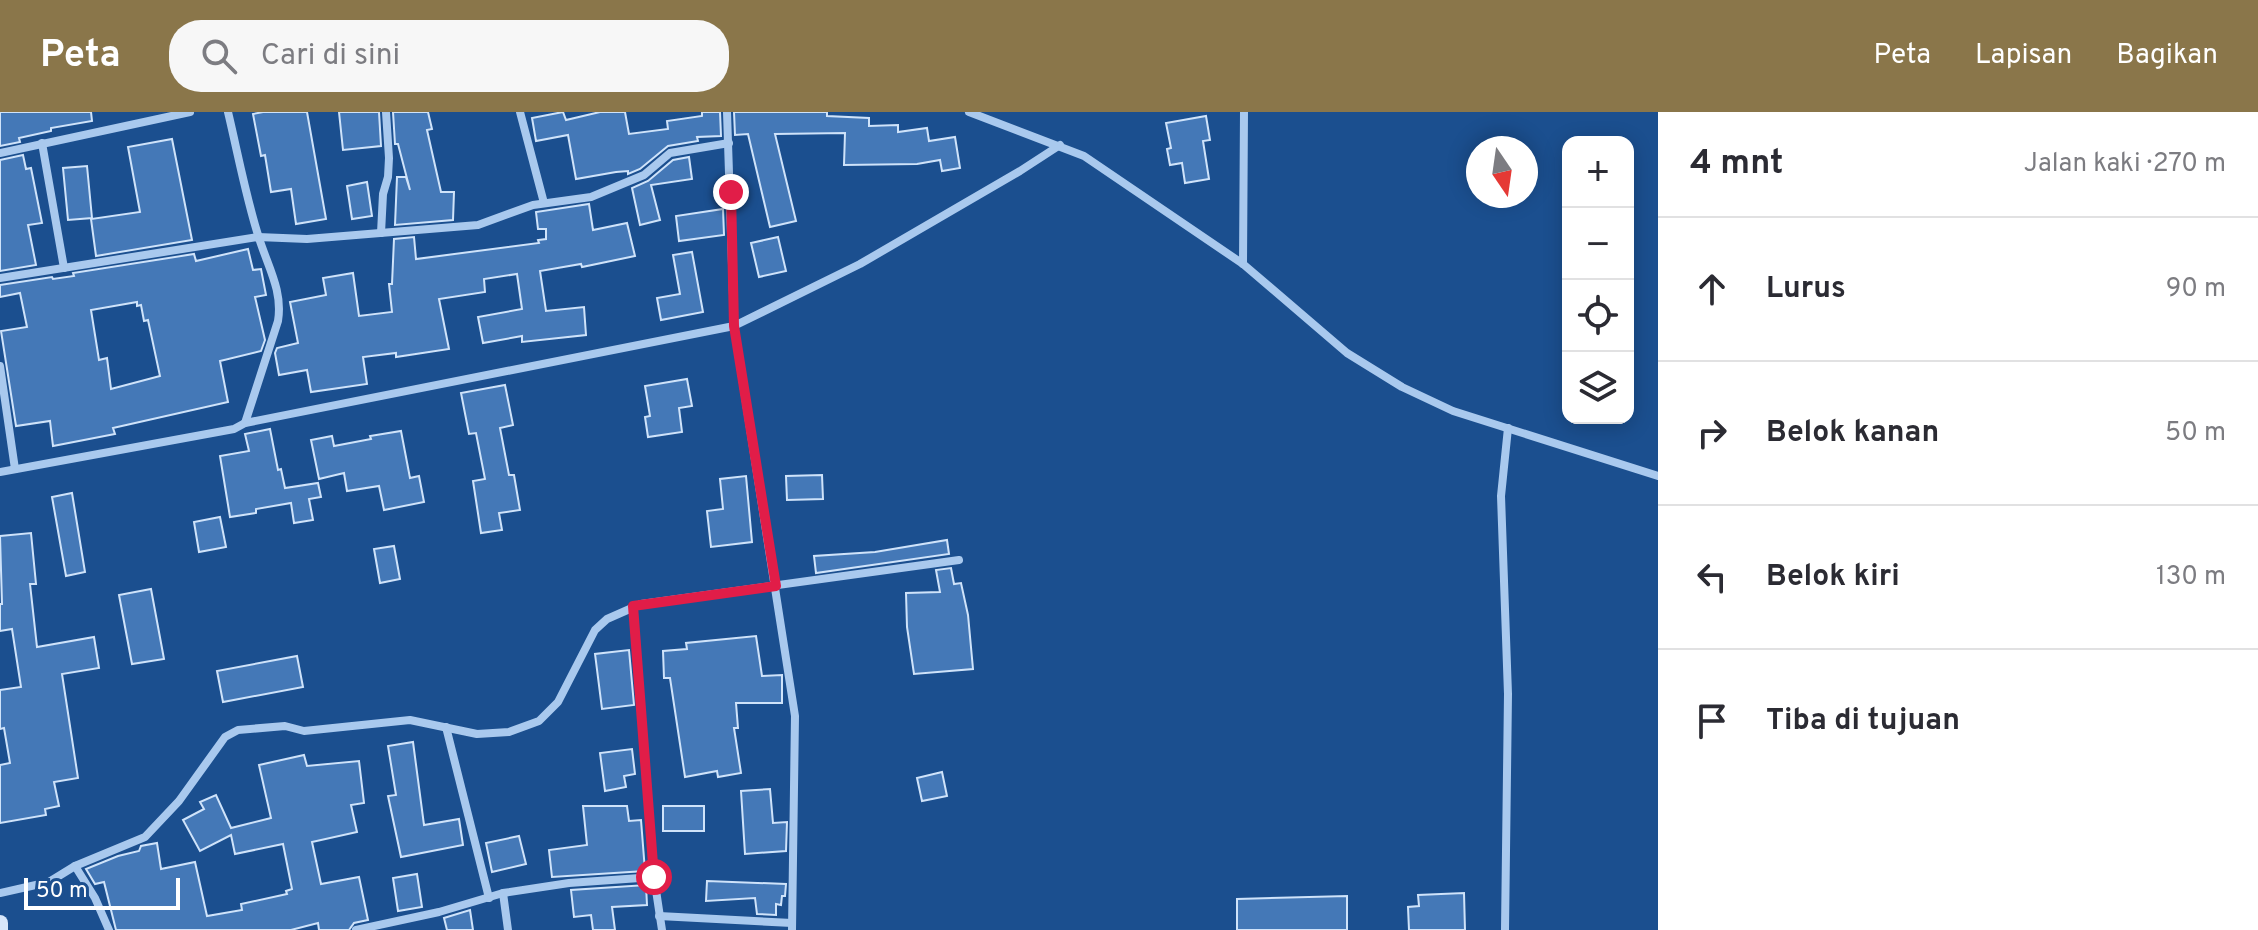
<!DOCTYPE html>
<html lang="id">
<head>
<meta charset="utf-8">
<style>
  :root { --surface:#fff; --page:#f7f7f7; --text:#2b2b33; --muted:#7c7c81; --line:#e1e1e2; --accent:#8a764a }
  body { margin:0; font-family:Overpass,sans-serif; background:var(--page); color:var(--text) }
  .controls { position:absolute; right:24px; top:24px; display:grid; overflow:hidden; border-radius:16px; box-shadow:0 4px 20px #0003 }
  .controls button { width:72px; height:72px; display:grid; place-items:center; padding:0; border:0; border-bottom:2px solid var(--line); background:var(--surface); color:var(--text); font:40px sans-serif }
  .compass { position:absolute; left:1466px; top:24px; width:72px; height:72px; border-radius:50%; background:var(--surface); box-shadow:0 4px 20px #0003; rotate:167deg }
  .scale { position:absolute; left:24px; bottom:20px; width:156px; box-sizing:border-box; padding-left:8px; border:4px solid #fff; border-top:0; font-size:22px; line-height:28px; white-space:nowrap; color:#fff; -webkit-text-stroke:6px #1b4f8f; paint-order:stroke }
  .stop { position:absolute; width:24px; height:24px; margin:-18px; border:6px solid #e11d48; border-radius:50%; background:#fff }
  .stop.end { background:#e11d48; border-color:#fff; box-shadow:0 2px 8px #0008 }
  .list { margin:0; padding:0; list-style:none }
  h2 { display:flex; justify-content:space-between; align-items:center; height:104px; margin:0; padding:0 32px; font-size:34px }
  h2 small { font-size:26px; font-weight:400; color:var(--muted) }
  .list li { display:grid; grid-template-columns:52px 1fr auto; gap:24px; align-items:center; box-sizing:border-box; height:144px; padding:0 32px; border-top:2px solid var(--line) }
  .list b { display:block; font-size:30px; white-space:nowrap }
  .list em { font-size:26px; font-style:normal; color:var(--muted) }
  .icon { flex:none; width:44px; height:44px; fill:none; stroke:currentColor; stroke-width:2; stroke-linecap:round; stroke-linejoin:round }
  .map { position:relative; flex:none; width:1658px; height:818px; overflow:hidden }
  header { display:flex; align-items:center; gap:48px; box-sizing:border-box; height:112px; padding:0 40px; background:var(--accent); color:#fff }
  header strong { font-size:38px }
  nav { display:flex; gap:44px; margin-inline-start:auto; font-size:28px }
  .search { width:560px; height:72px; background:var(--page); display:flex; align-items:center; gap:20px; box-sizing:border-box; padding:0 28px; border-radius:32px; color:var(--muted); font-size:30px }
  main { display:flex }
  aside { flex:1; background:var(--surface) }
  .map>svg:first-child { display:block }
  .building { fill:#4478b7; stroke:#cfe3fa; stroke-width:2; fill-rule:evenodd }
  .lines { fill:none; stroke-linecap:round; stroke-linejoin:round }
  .minor { stroke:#a9c9ee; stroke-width:8 }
  .secondary { stroke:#d6e6fa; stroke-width:16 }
  .route { stroke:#e11d48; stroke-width:10 }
</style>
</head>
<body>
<header>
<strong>Peta</strong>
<div class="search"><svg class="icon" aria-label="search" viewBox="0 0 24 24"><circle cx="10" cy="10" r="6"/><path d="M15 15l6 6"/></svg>Cari di sini</div>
<nav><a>Peta</a><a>Lapisan</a><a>Bagikan</a></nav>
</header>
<main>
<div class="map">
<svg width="1658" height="818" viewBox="0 0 1658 818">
  <rect width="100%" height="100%" fill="#1b4f8f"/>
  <!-- building -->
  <g class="building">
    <path d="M0 0H91L92 9 51 16V19L19 26 20 30 0 34Z"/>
    <path d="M263 0H307L326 107 296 112 291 77 271 80 265 43 261 44 253 2Z"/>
    <path d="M339 0H379L381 34 343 38Z"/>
    <path d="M393 0H428L432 17 427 18 441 80H454L453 108 395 113 397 65H406L410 78 398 32H395Z"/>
    <path d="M563 0 566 8 600 0H625L629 22 668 17 667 9 702 4V0H720L721 24 697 25 698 29 668 34 640 57 628 62V59L616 60 576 67 568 23 536 29 532 6Z"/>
    <path d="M734 0H827V4L869 6V14L898 13V20L927 16 929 29 955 25 960 56 942 59 940 48 917 52 844 53 845 21 775 22 796 109 770 115 748 22 735 23Z"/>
    <path d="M1206 4 1210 28 1203 29 1209 67 1185 71 1182 51 1170 53 1167 37 1171 36 1166 11Z"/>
    <path d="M172 27 192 128 96 144 91 107 140 100 128 35Z"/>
    <path d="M23 43 26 57 31 56 42 111 28 113 36 153 0 159V48Z"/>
    <path d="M689 45 692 67 651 73 660 108 640 113 632 76 648 69 673 48Z"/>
    <path d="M87 54 92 106 68 108 63 56Z"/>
    <path d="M367 70 372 104 352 107 347 74Z"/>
    <path d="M589 92 593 118 627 111 635 144 582 155 581 152 540 159 546 199 584 195 586 223 522 230V224L483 231 478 205 522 197 517 162 484 167 485 180 439 187 449 237 396 245V241L363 245 367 272 311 280 307 258 279 263 275 241 277 236 298 231 290 190 326 183 323 166 353 161 359 204 392 200 389 172H392L394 127 414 125 416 147 539 131 538 128 546 127V117H538L536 100Z"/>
    <path d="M723 97 724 123 679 129 676 104Z"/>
    <path d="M778 125 786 159 759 165 751 131Z"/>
    <path d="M248 137 253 158 261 157 266 183 255 185 265 228 261 239 220 249 228 290 113 316 115 322 53 334 50 309 16 314 1 219 27 215 20 181 0 185V173L52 165 53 167 74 164 73 161 194 142 196 149ZM137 190V194L141 193 144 209 148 208 160 264 111 277 107 246 99 248 91 198Z"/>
    <path d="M692 140 703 200 661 208 657 186 680 182 673 143Z"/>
    <path d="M687 267 692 294 679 296 682 320 648 325 645 305 650 304 645 274Z"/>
    <path d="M505 273 513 313 500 316 509 363H514L520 398 499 401 502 418 481 421 473 369 485 367 476 321 469 322 461 281Z"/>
    <path d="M270 317 278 358 281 357 285 376 318 371 321 385 309 387 313 408 294 411 291 391 256 397V401L230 405 220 344 249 339 245 322Z"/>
    <path d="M401 319 410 366 419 364 424 390 384 398 379 374 347 379 344 361 319 367 311 328 332 324 334 334 371 327 370 324Z"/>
    <path d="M822 363 823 387 787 388 786 364Z"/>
    <path d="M746 364 752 430 711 435 707 399 723 397 720 367Z"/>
    <path d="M72 381 85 460 66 464 52 385Z"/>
    <path d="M220 405 226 435 199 440 194 410Z"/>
    <path d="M31 421 36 472H30L37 535 94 525 99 556 62 562 78 666 54 670 59 694 45 697 46 703 0 711V653L10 651 4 616 0 617V578L21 575 12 517 0 519V492H2L0 424Z"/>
    <path d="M947 428 949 442 816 461 814 444 875 440Z"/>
    <path d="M394 434 400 467 380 471 374 437Z"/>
    <path d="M951 456 954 472 961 471 968 503 973 557 914 562 907 515 906 481 940 480 936 458Z"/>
    <path d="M151 477 164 547 132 552 119 483Z"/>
    <path d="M756 524 762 564 782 563V591H736L738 616H734L741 661 718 665 717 659 685 665 670 566H664L663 539 687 537 686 531Z"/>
    <path d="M629 538 634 593 602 597 595 542Z"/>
    <path d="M297 544 303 575 223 590 217 559Z"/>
    <path d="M413 630 424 713 459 707 463 733 401 745 388 684 396 683 388 634Z"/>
    <path d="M632 637 635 662 624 664 626 675 605 679 600 641Z"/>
    <path d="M304 643 307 654 359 649 364 691 351 693 357 720 312 730 321 772 359 765 368 808 354 811 349 818H319L318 811 291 818H116L104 770 95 772 86 757 118 744 139 739 141 734 157 731 161 757 195 750 207 804 242 798 241 792 287 782 286 779 292 777 283 732 235 742 231 723 200 739 183 708 204 697 200 690 216 683 231 716 271 706 259 653Z"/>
    <path d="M942 660 947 684 922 689 917 666Z"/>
    <path d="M770 677 773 711 787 710 786 739 745 742 741 679Z"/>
    <path d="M583 694H627L629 709 641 708 645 759 552 765 549 738 587 733Z"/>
    <rect x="663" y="694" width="41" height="25"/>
    <path d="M519 724 526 752 492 760 486 731Z"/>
    <path d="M417 762 422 795 398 799 393 766Z"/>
    <path d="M707 769 786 772 785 784H782L781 793 776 792V803L757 802 755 786 706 789Z"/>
    <path d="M646 773 647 793 612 795 615 818H593L591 803 574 805 571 778Z"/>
    <path d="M1464 781 1465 818H1409L1408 795 1419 794 1418 783Z"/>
    <path d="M1347 784V818H1237V787Z"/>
    <path d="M470 798 473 818H447L444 806Z"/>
  </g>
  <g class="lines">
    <!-- minor -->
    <g class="minor">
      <path d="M228 0C238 42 246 86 259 126 268 155 283 179 278 209L245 311"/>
      <path d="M520 0 544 91"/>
      <path d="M969 0 1084 44 1243 152 1347 241 1402 275 1453 299 1658 364"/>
      <path d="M42 31 64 156"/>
      <path d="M0 41 190 0"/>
      <path d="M381 121 383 82 388 65 389 46 386 0"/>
      <path d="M1243 152 1244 0"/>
      <path d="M0 166 258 125 307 127 478 113 533 93 591 85 644 63 670 41 729 31"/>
      <path d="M0 254 15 357"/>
      <path d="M0 360 234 317 245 311 734 214 727 0"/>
      <path d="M633 494 654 765"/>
      <path d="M446 615 489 786"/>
      <path d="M75 754 95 786 109 818"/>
      <path d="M0 781 49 770 75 754 145 725 179 689 225 625 238 618 285 614 304 619 410 608 477 622 509 620 539 609 558 590 595 518 607 507 641 492 959 448"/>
      <path d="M503 781 508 818"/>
      <path d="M659 804 792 811"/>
      <path d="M356 818 439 800 503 781 569 771 654 765 662 818"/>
      <path d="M792 818 795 604 734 214 860 152 1020 59 1060 33"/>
      <path d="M1505 818 1508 582 1501 384 1508 316"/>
    </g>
    <!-- secondary -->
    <path class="secondary" d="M0 811V818"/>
  </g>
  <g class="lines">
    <!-- route -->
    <path class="route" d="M654 765 633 494 776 474 734 214 731 80"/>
  </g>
</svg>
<div class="controls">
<button>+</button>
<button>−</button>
<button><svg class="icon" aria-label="locate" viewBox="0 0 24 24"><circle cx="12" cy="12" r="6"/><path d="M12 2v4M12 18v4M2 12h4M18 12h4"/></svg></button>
<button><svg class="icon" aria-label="layers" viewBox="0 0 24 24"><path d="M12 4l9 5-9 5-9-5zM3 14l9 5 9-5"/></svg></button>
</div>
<svg class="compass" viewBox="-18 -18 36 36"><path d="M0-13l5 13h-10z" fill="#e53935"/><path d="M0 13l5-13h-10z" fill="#7c7c81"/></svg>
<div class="scale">50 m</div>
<div class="stop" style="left:654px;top:765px"></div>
<div class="stop end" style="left:731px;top:80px"></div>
</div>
<aside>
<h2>4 mnt<small>Jalan kaki · 270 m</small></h2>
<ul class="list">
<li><svg class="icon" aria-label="ahead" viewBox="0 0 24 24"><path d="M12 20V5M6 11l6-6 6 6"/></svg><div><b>Lurus</b></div><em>90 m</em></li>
<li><svg class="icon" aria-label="right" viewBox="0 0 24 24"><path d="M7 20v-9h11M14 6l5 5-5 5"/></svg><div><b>Belok kanan</b></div><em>50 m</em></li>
<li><svg class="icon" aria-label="left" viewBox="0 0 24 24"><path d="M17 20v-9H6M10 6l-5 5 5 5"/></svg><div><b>Belok kiri</b></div><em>130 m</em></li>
<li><svg class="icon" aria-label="arrive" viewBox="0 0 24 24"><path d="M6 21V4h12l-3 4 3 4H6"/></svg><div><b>Tiba di tujuan</b></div></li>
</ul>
</aside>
</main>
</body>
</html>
